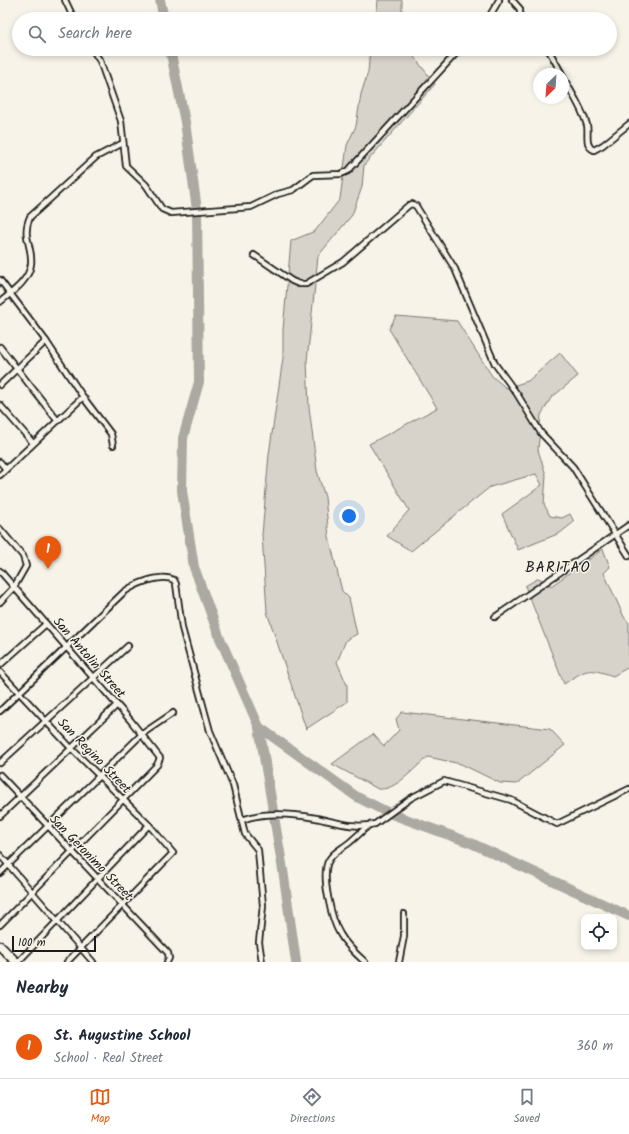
<!DOCTYPE html>
<html lang="en">
<head>
<meta charset="utf-8">
<style>
  :root { --surface:#fff; --page:#f6f6f7; --text:#1f2937; --muted:#747a83; --line:#e0e1e3; --accent:#ea580c }
  body { margin:0; font-family:Kalam,sans-serif; background:var(--page); color:var(--text) }
  .controls { position:absolute; right:12px; bottom:12px; display:grid; overflow:hidden; border-radius:8px; box-shadow:0 2px 6px #0003 }
  .controls button { width:36px; height:36px; display:grid; place-items:center; padding:0; border:0; border-bottom:1px solid var(--line); background:var(--surface); color:var(--text); font:20px sans-serif }
  .compass { position:absolute; left:533px; top:68px; width:36px; height:36px; border-radius:50%; background:var(--surface); box-shadow:0 2px 6px #0003; rotate:205deg }
  .scale { position:absolute; left:12px; bottom:10px; width:84px; box-sizing:border-box; padding-left:4px; border:2px solid #1c1c1c; border-top:0; font-size:11px; line-height:14px; white-space:nowrap; color:#1c1c1c; -webkit-text-stroke:3px #f7f3e8; paint-order:stroke }
  .you { position:absolute; left:349px; top:516px; width:14px; height:14px; margin:-10px; border:3px solid #fff; border-radius:50%; background:#1a73e8; box-shadow:0 0 0 6px #1a73e833 }
  .badge { display:grid; place-items:center; width:26px; height:26px; border-radius:50%; background:var(--accent); color:#fff; font-size:13px; font-weight:700 }
  .pin { position:absolute; translate:-50% -33px; filter:drop-shadow(0 1px 2px #0008) }
  .pin::after { content:''; position:absolute; top:21px; width:14px; height:12px; background:inherit; clip-path:polygon(0 0,100% 0,50% 100%) }
  .list { margin:0; padding:0; list-style:none }
  h2 { display:flex; justify-content:space-between; align-items:center; height:52px; margin:0; padding:0 16px; font-size:17px }
  h2 small { font-size:13px; font-weight:400; color:var(--muted) }
  .list li { display:grid; grid-template-columns:26px 1fr auto; gap:12px; align-items:center; box-sizing:border-box; height:64px; padding:0 16px; border-top:1px solid var(--line) }
  .list b { display:block; font-size:15px; white-space:nowrap }
  .list p { margin:0; font-size:13px; white-space:nowrap; color:var(--muted) }
  .list em { font-size:13px; font-style:normal; color:var(--muted) }
  .icon { flex:none; width:22px; height:22px; fill:none; stroke:currentColor; stroke-width:2; stroke-linecap:round; stroke-linejoin:round }
  .map { position:relative; flex:none; width:629px; height:962px; overflow:hidden }
  .search { position:absolute; background:var(--surface); box-shadow:0 2px 6px #0003; left:12px; right:12px; top:12px; height:44px; display:flex; align-items:center; gap:10px; box-sizing:border-box; padding:0 14px; border-radius:22px; color:var(--muted); font-size:15px }
  .sheet { height:116px; background:var(--surface) }
  nav { display:flex; justify-content:space-around; align-items:center; box-sizing:border-box; height:56px; border-top:1px solid var(--line); background:var(--surface); font-size:11px; color:var(--muted) }
  nav a { display:grid; justify-items:center; gap:2px }
  nav .on { color:var(--accent) }
  .map>svg:first-child { display:block }
  .green { fill:#d7d3cb; stroke:#7a7874 }
  .lines { fill:none; stroke-linecap:round; stroke-linejoin:round }
  .river { stroke:#aca9a2; stroke-width:10 }
  .minor-casing { stroke:#1c1c1c; stroke-width:8 }
  .trunk-casing { stroke:#1c1c1c; stroke-width:11 }
  .minor { stroke:#f7f3e8; stroke-width:4.5 }
  .trunk { stroke:#f7f3e8; stroke-width:8 }
  .labels { text-anchor:middle; stroke-width:3; stroke-linejoin:round; paint-order:stroke }
  .street-label { font-size:13px; fill:#1c1c1c; stroke:#f7f3e8 }
  .quarter-label { font-size:15px; letter-spacing:1px; fill:#1c1c1c; stroke:#f7f3e8 }
</style>
</head>
<body>
<div class="map">
<svg width="629" height="962" viewBox="0 0 629 962">
  <rect width="100%" height="100%" fill="#f7f3e8"/>
  <filter id="ink" filterUnits="userSpaceOnUse"><feTurbulence type="fractalNoise" baseFrequency=".025" numOctaves="2"/><feDisplacementMap in="SourceGraphic" scale="8" xChannelSelector="R" yChannelSelector="G"/><feConvolveMatrix kernelMatrix="1 2 1 2 8 2 1 2 1" color-interpolation-filters="sRGB"/></filter>
  <g filter="url(#ink)">
    <!-- green -->
    <g class="green">
      <path d="M378 0H402V19H376Z"/>
      <path d="M370 49H408L435 84 364 165 362 187 352 215 318 256 307 361 309 407 317 471 325 497 329 537 342 591 349 598 357 634 346 640 337 662 347 685V702L306 729 267 612 262 535 269 454 283 358V330L291 241 315 231 340 199 347 145 356 126 361 94 368 72Z"/>
      <path d="M396 316 457 321 492 376 506 388 528 381 560 353 578 376 551 398 541 415 538 450 546 475 544 504 550 516 562 518 570 514 574 522 560 533 518 550 502 514 542 485 536 474 490 487 411 551 387 536 409 510 369 444 437 408 389 329Z"/>
      <path d="M603 549 610 567 604 573 624 617 629 623V667L613 676C587 667 587 669 564 684L525 586 539 578 551 586Z"/>
      <path d="M402 712 550 729 565 745 517 784 500 783 461 764 428 757C414 767 397 791 378 789L332 764 373 734 384 746 399 730 396 719Z"/>
    </g>
    <g class="lines">
      <!-- river -->
      <g class="river">
        <path d="M160 0 164 19"/>
        <path d="M170 49 185 122 197 210 199 382 183 438 182 491 194 567 219 636 259 727 283 870 296 962"/>
        <path d="M259 727 357 797 389 813 471 843 629 916"/>
      </g>
      <defs>
        <g id="minor">
          <path d="M65 0 74 19"/>
          <path d="M512 0 520 9V19"/>
          <path d="M488 19 499 0"/>
          <path d="M92 49 100 61 121 121 126 166 146 185 162 209 171 213 251 207 278 194 293 190 313 175 341 174 348 171 460 49"/>
          <path d="M548 49 562 74"/>
          <path d="M563 77C571 92 582 108 587 125 589 133 584 146 594 150L603 145 629 124"/>
          <path d="M254 255 292 281 299 284H306L343 262 409 205 412 204 416 206 455 269 495 364 517 394 541 433 573 467 629 556"/>
          <path d="M0 280 46 341 83 397 111 434 113 445"/>
          <path d="M0 302C12 292 29 281 31 264 33 245 21 237 30 217L96 157 123 143"/>
          <path d="M0 347 57 420"/>
          <path d="M0 385 46 341"/>
          <path d="M0 405 33 443"/>
          <path d="M0 462 6 469"/>
          <path d="M0 475 83 397"/>
          <path d="M0 529 23 556 26 566 14 587 0 602"/>
          <path d="M0 571 131 721 160 758 157 765 0 925"/>
          <path d="M495 617 629 525"/>
          <path d="M0 665 46 624"/>
          <path d="M0 672 71 748 149 825 173 853 67 962"/>
          <path d="M0 711 124 592C135 584 161 573 174 580L176 584 182 628 210 731 233 785 245 834 258 850 263 906 259 942 262 962"/>
          <path d="M0 763 128 646"/>
          <path d="M0 775 168 953 169 958 167 962"/>
          <path d="M0 816 117 705"/>
          <path d="M242 820C265 811 293 814 316 818 336 822 354 829 375 824L411 798 444 781 511 800 557 824 629 789"/>
          <path d="M0 855 93 962"/>
          <path d="M0 873 142 734 173 713"/>
          <path d="M18 962 149 825"/>
          <path d="M365 962C356 954 346 945 340 934 332 921 320 874 329 860 333 852 343 848 350 842 356 837 362 831 368 826"/>
          <path d="M399 962 404 936V914"/>
        </g>
        <path id="trunk" d="M0 946 16 962"/>
      </defs>
      <!-- minor casing -->
      <use href="#minor" class="minor-casing"/>
      <!-- trunk casing -->
      <use href="#trunk" class="trunk-casing"/>
      <!-- minor -->
      <use href="#minor" class="minor"/>
      <!-- trunk -->
      <use href="#trunk" class="trunk"/>
    </g>
  </g>
  <g class="labels">
    <!-- street labels -->
    <g class="street-label">
      <text transform="translate(90 657) rotate(49)" y="5">San Antolin Street</text>
      <text transform="translate(95 755) rotate(46)" y="5">San Regino Street</text>
      <text transform="translate(92 857) rotate(46)" y="5">San Geronimo Street</text>
    </g>
    <!-- quarter labels -->
    <g class="quarter-label">
      <text x="558" y="572">BARITAO</text>
    </g>
  </g>
</svg>
<div class="controls">
<button><svg class="icon" aria-label="locate" viewBox="0 0 24 24"><circle cx="12" cy="12" r="6"/><path d="M12 2v4M12 18v4M2 12h4M18 12h4"/></svg></button>
</div>
<svg class="compass" viewBox="-18 -18 36 36"><path d="M0-13l5 13h-10z" fill="#e53935"/><path d="M0 13l5-13h-10z" fill="#747a83"/></svg>
<div class="scale">100 m</div>
<div class="you"></div>
<div class="pin badge" style="left:48px;top:569px">1</div>
<div class="search"><svg class="icon" aria-label="search" viewBox="0 0 24 24"><circle cx="10" cy="10" r="6"/><path d="M15 15l6 6"/></svg>Search here</div>
</div>
<section class="sheet">
<h2>Nearby<small></small></h2>
<ul class="list">
<li><span class="badge">1</span><div><b>St. Augustine School</b><p>School · Real Street</p></div><em>360 m</em></li>
</ul>
</section>
<nav>
<a class="on"><svg class="icon" aria-label="map" viewBox="0 0 24 24"><path d="M3 6l6-2 6 2 6-2v14l-6 2-6-2-6 2zM9 4v14M15 6v14"/></svg>Map</a>
<a><svg class="icon" aria-label="directions" viewBox="0 0 24 24"><path d="M12 3l9 9-9 9-9-9zM9 14v-3h6M13 9l2 2-2 2"/></svg>Directions</a>
<a><svg class="icon" aria-label="saved" viewBox="0 0 24 24"><path d="M7 4h10v16l-5-4-5 4z"/></svg>Saved</a>
</nav>
</body>
</html>
